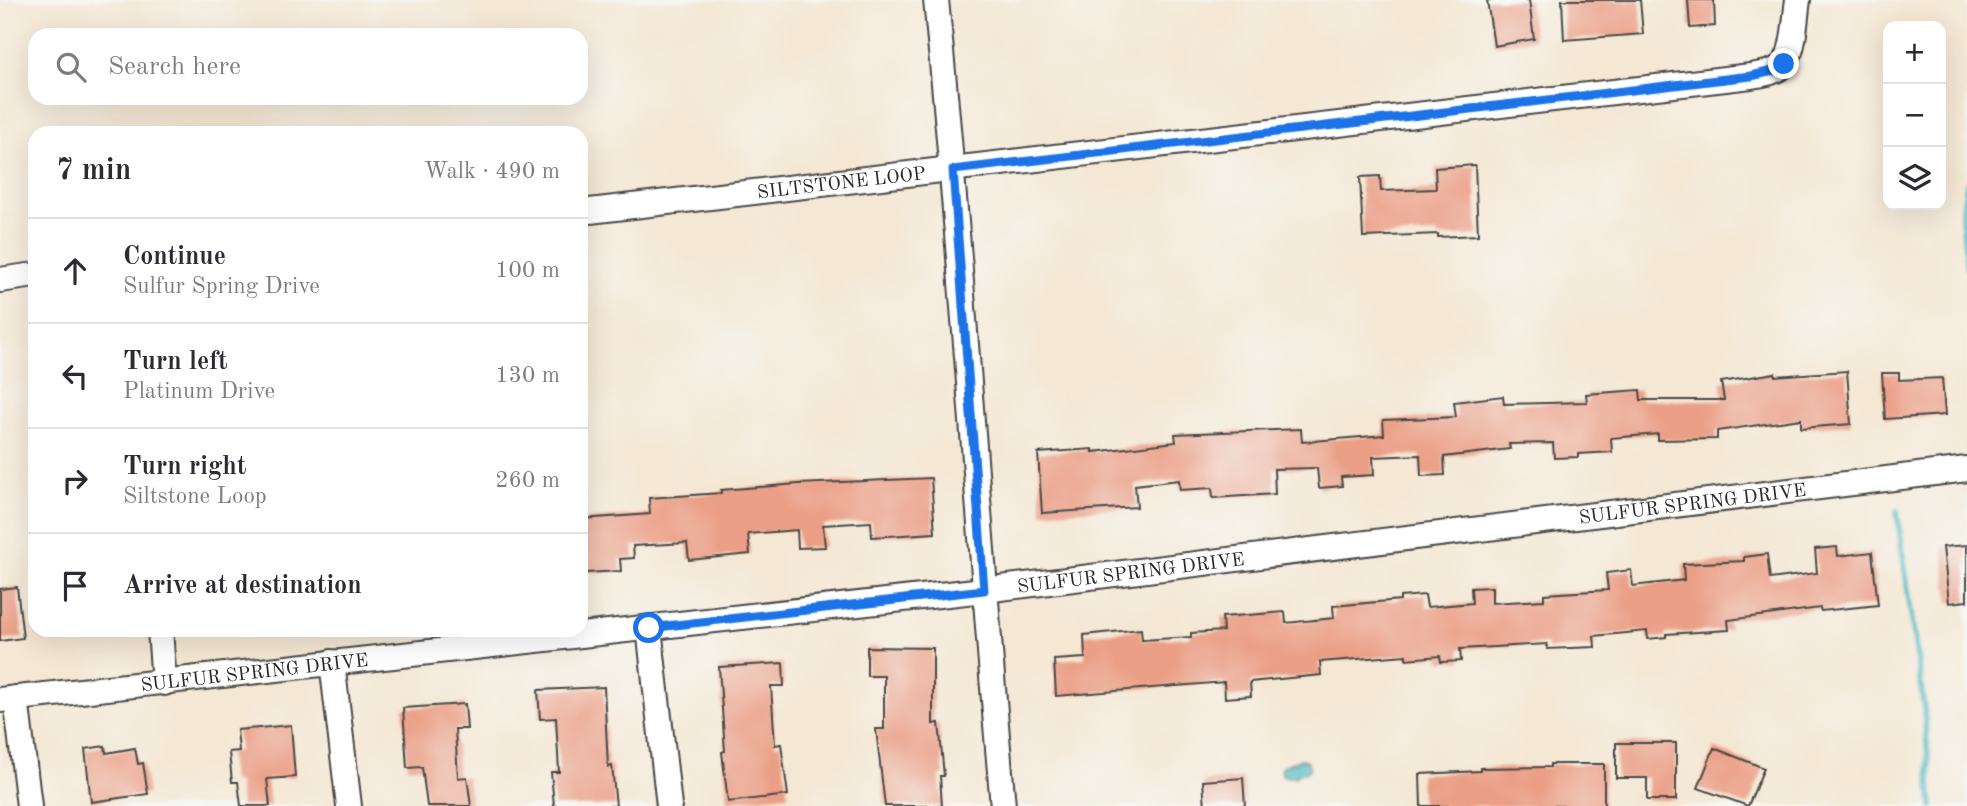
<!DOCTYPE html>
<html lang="en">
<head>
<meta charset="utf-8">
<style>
  :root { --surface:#fff; --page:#f7f7f7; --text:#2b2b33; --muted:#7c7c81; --line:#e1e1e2 }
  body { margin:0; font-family:"Old Standard TT",serif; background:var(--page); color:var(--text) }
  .controls { position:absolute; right:21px; top:21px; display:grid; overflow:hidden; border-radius:14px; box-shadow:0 7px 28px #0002 }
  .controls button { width:63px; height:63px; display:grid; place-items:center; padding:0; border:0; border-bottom:2px solid var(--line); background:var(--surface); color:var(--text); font:35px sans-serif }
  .stop { position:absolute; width:21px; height:21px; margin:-16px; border:5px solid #1a73e8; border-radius:50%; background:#fff }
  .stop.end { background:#1a73e8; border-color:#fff; box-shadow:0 2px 7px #0008 }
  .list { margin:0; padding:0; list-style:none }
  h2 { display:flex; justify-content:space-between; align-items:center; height:91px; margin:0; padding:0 28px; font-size:30px }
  h2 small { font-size:23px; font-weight:400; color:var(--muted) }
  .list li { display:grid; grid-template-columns:46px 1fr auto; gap:21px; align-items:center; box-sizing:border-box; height:105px; padding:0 28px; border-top:2px solid var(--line) }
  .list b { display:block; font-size:26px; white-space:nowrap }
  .list p { margin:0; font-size:23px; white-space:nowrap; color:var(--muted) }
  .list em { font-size:23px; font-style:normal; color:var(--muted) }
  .icon { flex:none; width:38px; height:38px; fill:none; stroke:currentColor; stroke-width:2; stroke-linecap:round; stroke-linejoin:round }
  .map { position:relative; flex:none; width:1967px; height:806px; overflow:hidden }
  .search { position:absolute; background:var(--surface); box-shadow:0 7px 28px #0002; left:28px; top:28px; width:560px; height:77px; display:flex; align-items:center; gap:18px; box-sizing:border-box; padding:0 24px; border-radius:21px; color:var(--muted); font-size:26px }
  .panel { position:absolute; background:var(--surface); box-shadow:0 7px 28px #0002; left:28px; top:126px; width:560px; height:511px; border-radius:21px }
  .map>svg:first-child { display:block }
  .water { fill:#47b6c1; stroke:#397076; stroke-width:2 }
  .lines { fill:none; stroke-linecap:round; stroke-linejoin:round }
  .stream { stroke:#47b6c1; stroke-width:6 }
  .building { fill:#eb9f86 }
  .minor-casing { stroke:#494744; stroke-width:28 }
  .minor { stroke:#fff; stroke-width:24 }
  .route { stroke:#1a73e8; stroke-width:9 }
  .labels { text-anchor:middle; stroke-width:5; stroke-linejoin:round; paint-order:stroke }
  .street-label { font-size:19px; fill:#2b2b2b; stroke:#f6f6f2 }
</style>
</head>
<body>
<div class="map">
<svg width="1967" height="806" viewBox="0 0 1967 806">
  <rect width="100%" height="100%" fill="#f6f6f2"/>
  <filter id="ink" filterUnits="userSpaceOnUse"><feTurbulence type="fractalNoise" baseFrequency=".0143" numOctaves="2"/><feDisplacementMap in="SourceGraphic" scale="14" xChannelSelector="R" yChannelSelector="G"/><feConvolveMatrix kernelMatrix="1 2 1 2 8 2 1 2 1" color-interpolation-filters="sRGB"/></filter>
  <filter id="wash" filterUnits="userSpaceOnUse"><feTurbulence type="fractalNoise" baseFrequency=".00686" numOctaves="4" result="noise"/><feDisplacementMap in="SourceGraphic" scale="28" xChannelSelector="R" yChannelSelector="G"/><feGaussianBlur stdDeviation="1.57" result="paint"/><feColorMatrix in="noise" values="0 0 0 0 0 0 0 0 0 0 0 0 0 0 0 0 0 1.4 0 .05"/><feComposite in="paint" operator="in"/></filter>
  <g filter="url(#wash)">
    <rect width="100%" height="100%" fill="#f4e7d3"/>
    <!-- water -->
    <path class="water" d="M1301 759 1307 761 1310 769 1305 773H1299L1295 777H1284L1280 770 1282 766Z"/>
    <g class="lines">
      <!-- stream -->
      <g class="stream">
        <path d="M1967 184 1962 216 1967 268"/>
        <path d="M1897 511 1924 708 1932 806"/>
      </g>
    </g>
    <g id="blocks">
      <!-- building -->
      <g class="building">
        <path d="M1487 0H1529L1534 39 1494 46Z"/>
        <path d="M1562 0H1640L1643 34 1564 40Z"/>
        <path d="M1688 0H1714L1715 26 1690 28Z"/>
        <path d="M1475 165 1478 235 1438 237V234L1363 237 1360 177 1380 176 1381 191 1436 189 1435 168Z"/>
        <path d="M1847 371 1851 424 1801 428V419L1717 431V439L1658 440V434L1611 438 1612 452 1578 454V457L1554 458 1553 443 1509 444 1510 449 1444 457 1445 475 1421 476 1420 455 1373 457 1374 475 1341 477 1342 486 1319 488 1317 468 1274 469 1275 494 1213 498 1212 488 1180 490 1179 480 1135 485 1137 507 1042 513 1038 453 1093 449V452L1176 442 1175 434 1198 433 1301 429 1302 442 1384 435 1383 420 1456 417 1454 402 1503 396 1504 404 1587 402 1586 394 1640 390 1641 400H1724L1721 382 1775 373V376Z"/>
        <path d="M1882 373H1899V380L1942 378 1945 415 1885 419Z"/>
        <path d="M931 478 935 533 872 537 871 522 823 525 825 547 798 548 797 530 748 534 750 554 689 560 687 543 633 546 634 558 620 559 621 571 586 573 582 519 650 514 649 498 721 493V490L798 484Z"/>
        <path d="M1967 545V601L1949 603 1943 547Z"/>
        <path d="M1837 547 1838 556 1872 552 1878 605 1821 611 1820 608 1728 620 1729 630 1666 634V637L1648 639 1647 631 1594 636 1595 647 1547 649V644L1460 649 1461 661 1441 662 1440 656 1406 659V655L1320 662 1321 675 1250 682 1251 696 1225 698 1224 682 1056 696 1054 660 1085 658 1084 635 1141 629 1142 640 1191 637V633L1223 631 1222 617 1285 612 1286 623 1334 618 1333 606 1400 600V597L1425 595 1427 607 1472 603 1471 588 1492 587V603L1544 600V594L1608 590 1606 573 1631 570 1633 586 1684 580 1683 564 1744 561V557L1767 554 1770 579 1817 573 1815 549Z"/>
        <path d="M17 587 23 638 0 641V589Z"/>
        <path d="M867 647 933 648V724L939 723 944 776H940L942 806H885L876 729H884V676H867Z"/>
        <path d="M783 663 784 686H771L775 745 781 744 788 795 728 802 722 752 725 751 719 667Z"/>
        <path d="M604 687 608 767 612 766 616 806H554L551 772H559L556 718 540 719 538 690Z"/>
        <path d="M465 704 467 729H455L458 778 467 777 471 806H427L422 767 407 768 403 708Z"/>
        <path d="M291 725 295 777 267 779 270 806H241L238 782H232L229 752 239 751 237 730Z"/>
        <path d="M1616 743H1676V800H1647V778H1616Z"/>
        <path d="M105 746 106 753 135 748 138 764 143 763 148 794 91 802 85 749Z"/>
        <path d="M1714 748 1764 768 1748 806 1698 788Z"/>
        <path d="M1550 764H1604V806H1421L1420 774 1480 771V768L1550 767Z"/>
        <path d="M1243 778 1245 806H1205L1203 781Z"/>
      </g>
    </g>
  </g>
  <g filter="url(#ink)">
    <use href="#blocks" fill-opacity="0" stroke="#494744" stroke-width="2"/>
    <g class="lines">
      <defs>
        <g id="minor">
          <path d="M936 0C963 268 979 537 1003 806"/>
          <path id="s1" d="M581 212 1751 76C1762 74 1775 73 1783 65 1795 53 1795 17 1798 0"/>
          <path d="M0 280 35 275"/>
          <path d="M649 628 669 806"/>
          <path d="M160 630 164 683"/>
          <path d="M332 662 349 806"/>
          <path d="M16 698 29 806"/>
          <path id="s2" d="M0 700 984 590 1967 469"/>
        </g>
      </defs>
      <!-- minor casing -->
      <use href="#minor" class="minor-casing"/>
      <!-- minor -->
      <use href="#minor" class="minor"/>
    </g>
  </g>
  <g class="lines" filter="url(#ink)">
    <!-- route -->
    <path class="route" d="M649 628 984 590 953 170 1751 76 1773 71 1784 64"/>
  </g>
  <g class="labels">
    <!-- street labels -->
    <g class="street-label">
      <text dy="7" stroke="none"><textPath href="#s1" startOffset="262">SILTSTONE LOOP</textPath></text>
      <text dy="7" stroke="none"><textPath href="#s2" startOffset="1704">SULFUR SPRING DRIVE</textPath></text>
      <text dy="7" stroke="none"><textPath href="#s2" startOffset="1138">SULFUR SPRING DRIVE</textPath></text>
      <text dy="7" stroke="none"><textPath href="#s2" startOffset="256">SULFUR SPRING DRIVE</textPath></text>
    </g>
  </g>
</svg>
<div class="controls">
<button>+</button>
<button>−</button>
<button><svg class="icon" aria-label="layers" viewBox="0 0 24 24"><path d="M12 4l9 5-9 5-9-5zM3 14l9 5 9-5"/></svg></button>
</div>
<div class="stop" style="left:649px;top:628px"></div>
<div class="stop end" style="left:1784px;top:64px"></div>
<div class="search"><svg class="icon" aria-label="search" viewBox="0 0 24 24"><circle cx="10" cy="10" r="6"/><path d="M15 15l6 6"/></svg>Search here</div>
<section class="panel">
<h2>7 min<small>Walk · 490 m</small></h2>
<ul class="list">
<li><svg class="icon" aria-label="ahead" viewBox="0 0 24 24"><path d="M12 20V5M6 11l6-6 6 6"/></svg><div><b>Continue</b><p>Sulfur Spring Drive</p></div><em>100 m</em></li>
<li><svg class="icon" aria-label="left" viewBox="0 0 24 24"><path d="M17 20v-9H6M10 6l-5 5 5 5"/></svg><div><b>Turn left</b><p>Platinum Drive</p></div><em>130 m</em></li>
<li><svg class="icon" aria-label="right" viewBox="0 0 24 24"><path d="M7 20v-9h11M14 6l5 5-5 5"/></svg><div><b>Turn right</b><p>Siltstone Loop</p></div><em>260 m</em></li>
<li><svg class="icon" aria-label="arrive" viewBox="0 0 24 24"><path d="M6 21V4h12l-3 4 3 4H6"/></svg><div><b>Arrive at destination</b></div></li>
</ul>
</section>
</div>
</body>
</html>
